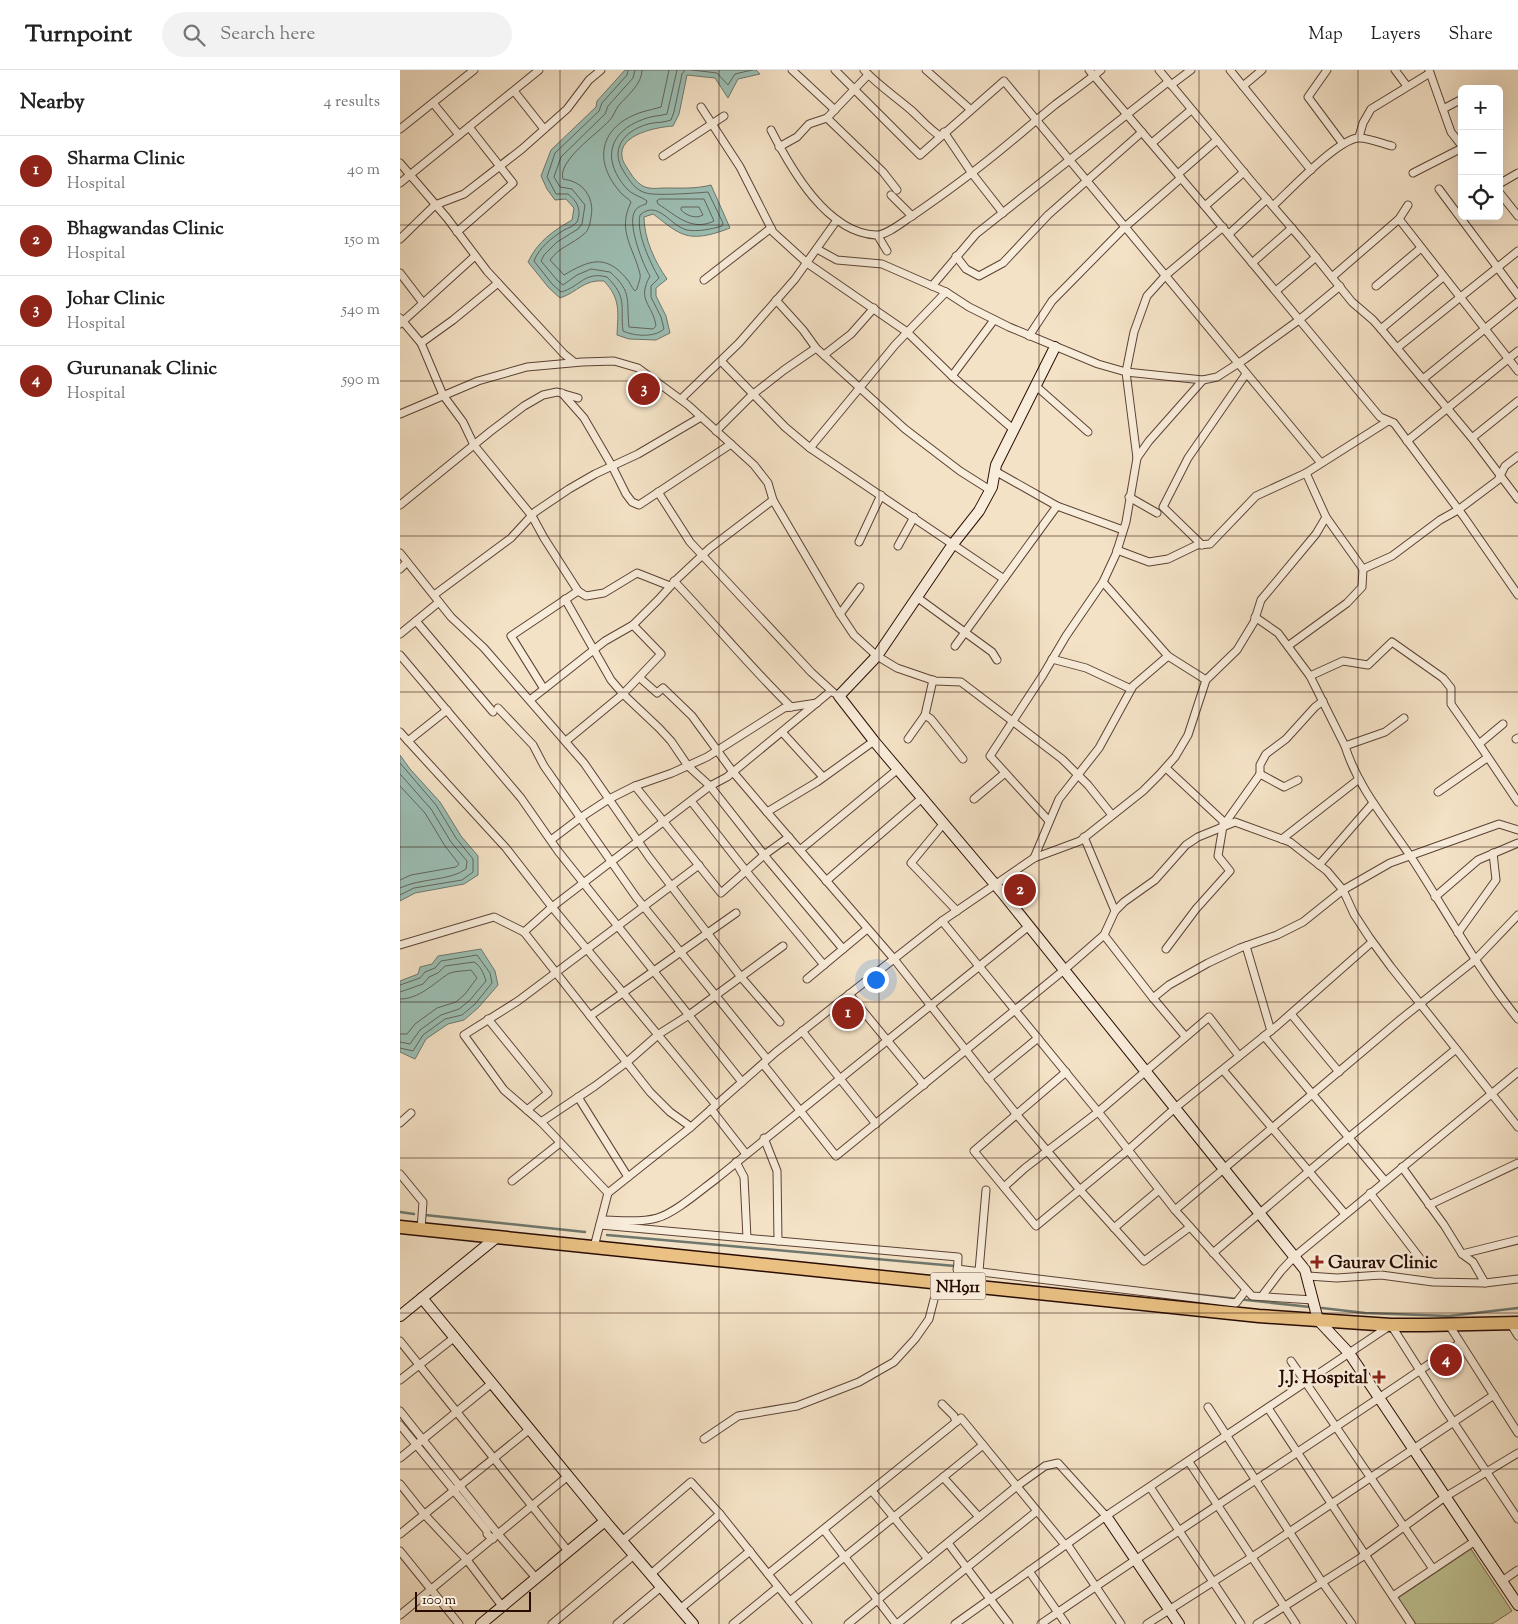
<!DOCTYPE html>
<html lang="en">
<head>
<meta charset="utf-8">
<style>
  :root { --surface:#fff; --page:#f2f2f2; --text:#222; --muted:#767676; --line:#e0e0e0; --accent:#8f2418 }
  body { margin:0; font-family:"Sorts Mill Goudy",serif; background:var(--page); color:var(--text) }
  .controls { position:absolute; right:15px; top:15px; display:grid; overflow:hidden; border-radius:8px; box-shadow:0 5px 20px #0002 }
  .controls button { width:45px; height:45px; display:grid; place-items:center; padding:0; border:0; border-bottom:1px solid var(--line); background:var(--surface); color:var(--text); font:25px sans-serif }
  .scale { position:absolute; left:15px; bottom:12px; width:116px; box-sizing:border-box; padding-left:5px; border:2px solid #290c03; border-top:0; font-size:14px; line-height:18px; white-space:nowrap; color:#290c03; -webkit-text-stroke:4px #f8ecda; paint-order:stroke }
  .you { position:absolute; left:475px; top:909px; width:18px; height:18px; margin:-12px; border:4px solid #fff; border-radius:50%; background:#1a73e8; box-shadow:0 0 0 8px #1a73e833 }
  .badge { display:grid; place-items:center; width:32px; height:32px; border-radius:50%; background:var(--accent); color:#fff; font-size:16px; font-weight:700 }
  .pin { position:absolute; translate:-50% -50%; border:2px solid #fff; box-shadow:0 1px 5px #0006 }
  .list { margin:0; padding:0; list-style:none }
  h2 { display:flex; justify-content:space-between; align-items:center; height:65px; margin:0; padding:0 20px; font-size:21px }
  h2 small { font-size:16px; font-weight:400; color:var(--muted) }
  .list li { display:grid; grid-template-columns:32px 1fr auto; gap:15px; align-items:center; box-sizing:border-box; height:70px; padding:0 20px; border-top:1px solid var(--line) }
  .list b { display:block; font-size:19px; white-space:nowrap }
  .list p { margin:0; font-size:16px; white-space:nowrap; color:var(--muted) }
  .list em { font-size:16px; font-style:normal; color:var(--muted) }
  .icon { flex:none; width:28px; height:28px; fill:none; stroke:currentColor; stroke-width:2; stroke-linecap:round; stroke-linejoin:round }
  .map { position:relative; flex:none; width:1118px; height:1554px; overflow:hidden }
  header { display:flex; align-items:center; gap:30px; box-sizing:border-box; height:70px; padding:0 25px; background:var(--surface); border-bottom:1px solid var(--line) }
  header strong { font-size:24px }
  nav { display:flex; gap:28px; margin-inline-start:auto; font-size:18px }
  .search { width:350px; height:45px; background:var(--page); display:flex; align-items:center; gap:12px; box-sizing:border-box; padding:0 18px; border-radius:28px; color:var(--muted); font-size:19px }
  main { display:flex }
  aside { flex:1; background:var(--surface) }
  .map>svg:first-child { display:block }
  .green { fill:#bec293; stroke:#74674b }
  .water { fill:#9cbeb3; stroke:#6e776d }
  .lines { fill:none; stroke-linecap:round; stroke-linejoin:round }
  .shore { stroke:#62655b; stroke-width:1 }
  .stream { stroke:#6e776d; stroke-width:2.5 }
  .street-casing { stroke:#5c4234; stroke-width:9 }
  .secondary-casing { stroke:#290c03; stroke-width:12 }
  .highway-casing { stroke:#290c03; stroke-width:15 }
  .street { stroke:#f8ecda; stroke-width:7 }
  .secondary { stroke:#f8ecda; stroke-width:10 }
  .highway { stroke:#eac183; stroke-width:12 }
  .grid { fill:none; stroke:#290c03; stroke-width:1; stroke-opacity:0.55 }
  .poi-dot { fill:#8f2418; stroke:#f8ecda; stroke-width:2 }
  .labels { text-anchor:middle; stroke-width:5; stroke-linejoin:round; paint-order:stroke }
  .shield { fill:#f8ecda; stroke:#674f44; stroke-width:1 }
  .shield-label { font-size:16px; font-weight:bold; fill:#290c03 }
  .poi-label { font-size:18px; font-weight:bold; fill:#290c03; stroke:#f8ecda; text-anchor:start }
</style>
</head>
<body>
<header>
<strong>Turnpoint</strong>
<div class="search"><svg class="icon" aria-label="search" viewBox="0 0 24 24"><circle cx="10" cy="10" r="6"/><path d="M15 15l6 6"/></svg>Search here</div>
<nav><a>Map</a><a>Layers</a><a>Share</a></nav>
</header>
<main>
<aside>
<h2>Nearby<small>4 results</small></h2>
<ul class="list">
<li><span class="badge">1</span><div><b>Sharma Clinic</b><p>Hospital</p></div><em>40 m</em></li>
<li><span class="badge">2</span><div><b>Bhagwandas Clinic</b><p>Hospital</p></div><em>150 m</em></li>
<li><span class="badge">3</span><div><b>Johar Clinic</b><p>Hospital</p></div><em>540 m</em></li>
<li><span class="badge">4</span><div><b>Gurunanak Clinic</b><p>Hospital</p></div><em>590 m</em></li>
</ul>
</aside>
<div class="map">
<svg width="1118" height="1554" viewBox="0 0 1118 1554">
  <rect width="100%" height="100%" fill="#f4e2c6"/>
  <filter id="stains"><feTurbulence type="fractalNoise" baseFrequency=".004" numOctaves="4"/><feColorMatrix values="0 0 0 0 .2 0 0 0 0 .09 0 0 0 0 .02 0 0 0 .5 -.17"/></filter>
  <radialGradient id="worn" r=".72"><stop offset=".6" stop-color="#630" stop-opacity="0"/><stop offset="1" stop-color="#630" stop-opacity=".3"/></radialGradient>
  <!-- green -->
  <path class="green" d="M1071 1479 1112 1541 1092 1554H1016L998 1528Z"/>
  <!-- water -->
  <g class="water">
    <path d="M225 0H356L360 4 338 9 328 28 315 8 287 5 279 44 273 56C258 57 218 64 222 87 223 93 228 99 231 104 235 110 241 117 249 118 253 119 260 118 264 118 280 118 296 119 311 115L330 158C317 163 297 170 283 164 272 160 263 151 253 144L244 147C244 169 255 192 267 209L256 218V226L266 246 270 263 256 270 229 269 217 265C218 242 221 229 204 211 184 209 178 222 160 228L149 218 128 192C138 171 153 161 172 150L174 138 166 129 155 130 147 119 141 106 151 80 196 37 197 31Z"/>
    <path d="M0 685 10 699 40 732 61 766 78 786V805L64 814 15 823 0 831Z"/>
    <path d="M81 879 95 901 98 915 78 938 64 950 48 954 26 969 15 989 0 982V911L18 904 20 897 32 894 38 886Z"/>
  </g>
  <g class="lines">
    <!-- shore -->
    <g class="shore">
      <path d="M228 0 227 5 202 33 199 41 155 83 147 107 156 124H168C177 131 182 140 177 152 174 156 168 158 164 160 151 168 139 178 134 191L152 214 161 222C180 217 184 201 207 207 228 228 220 236 223 261 234 266 254 268 264 259L261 247 251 227V216L259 208C250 192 236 163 240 145 258 129 270 156 287 160 297 162 312 159 322 156L323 153 308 122C298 123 254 126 246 123 235 120 230 111 224 102 209 79 224 61 248 54 255 52 263 53 271 50L274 42 282 4 285 0"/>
      <path d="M235 0 233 8 208 36 205 44 161 87 154 107 160 117 172 119 185 135 182 154 178 159 157 172 144 185 141 191 157 210 163 215 177 205 191 199 210 202C233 222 226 231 229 257L253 259 256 256C253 234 236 231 250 206 243 195 228 156 234 143 236 137 241 136 246 134L247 131C242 127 233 125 227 119 202 91 207 62 244 49 251 46 259 46 267 44L277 0"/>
      <path d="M242 0C242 14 228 25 219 35 215 40 214 46 209 51 198 63 157 91 163 109 166 110 170 110 174 112 188 118 194 133 191 147 190 154 189 160 184 164 173 174 159 177 150 190L164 205C188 191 205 183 226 208 230 212 231 217 235 221L237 219C238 214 241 208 240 204 233 176 217 161 231 132 229 129 225 127 222 124 192 92 199 56 242 42 248 40 255 39 261 37L269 0"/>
      <path d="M292 0 317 3 328 15 335 4 352 0"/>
      <path d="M260 129H304L314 151C291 162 276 145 258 134L257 131Z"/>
      <path d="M283 137H299L303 145C296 149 287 146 281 140V138Z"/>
      <path d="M0 693 36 735 56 768 73 789V802L62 810 14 818 0 825"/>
      <path d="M0 704 31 739 51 772 67 791 66 799C50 811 20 808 0 818"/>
      <path d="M0 716 25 743 45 776 59 794 56 797 11 805 0 810"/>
      <path d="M0 915 20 908 25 902 35 898 41 891 77 885 90 903 92 913 75 934 62 945 45 949 23 965 13 981 0 978"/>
      <path d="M0 922 23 914 29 907 38 903 45 896 74 892C80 895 84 904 86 911L70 930 59 939 41 945 20 960 10 974 0 972"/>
      <path d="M0 929C19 929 33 914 48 904 53 901 65 901 71 900L77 908 65 924 56 932 37 938 15 954 7 964H0"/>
    </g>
    <!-- stream -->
    <g class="stream">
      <path d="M0 1142 14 1144"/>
      <path d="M25 1145 185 1162"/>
      <path d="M207 1165 555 1196"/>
      <path d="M782 1223 910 1237"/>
      <path d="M922 1238 965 1243 1049 1246 1118 1238"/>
    </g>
    <defs>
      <g id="street">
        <path d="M392 0 435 40"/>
        <path d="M435 0 520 85 604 11 921 393"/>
        <path d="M464 0C478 15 496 27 511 40 521 49 529 59 540 66"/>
        <path d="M526 0 570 39"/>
        <path d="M689 0 809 141 980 347 994 353 1064 447 1118 525"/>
        <path d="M759 0 852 112 902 170 952 232 973 250 981 259 1072 368 1118 429"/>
        <path d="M830 0 911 100"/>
        <path d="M927 0 908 27 943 74"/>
        <path d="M995 0 1007 16"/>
        <path d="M1029 0 1051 62 1062 76"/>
        <path d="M468 5 427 48 483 102 497 120"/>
        <path d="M771 15 791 0"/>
        <path d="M843 16 862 0"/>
        <path d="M114 21 144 59"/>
        <path d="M33 33 59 65"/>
        <path d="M301 37 340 97 373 162 407 193 507 262 552 306"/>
        <path d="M1043 39 1062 29"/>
        <path d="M0 59 74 0"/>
        <path d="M371 60C391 99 427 163 476 165 486 166 504 151 512 146 541 126 570 105 597 83 617 67 636 50 656 34 671 23 686 12 701 0"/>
        <path d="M544 62 571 102 603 143"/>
        <path d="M959 67 963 53 971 39 1030 3"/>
        <path d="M752 73 791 40"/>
        <path d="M379 77 397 67 409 54 427 48"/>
        <path d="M263 86 324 46"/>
        <path d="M0 93 47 148 87 201 164 284 174 292"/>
        <path d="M1013 103 1062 78"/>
        <path d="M778 104 817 70"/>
        <path d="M0 113 139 0"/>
        <path d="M1099 114 1118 103"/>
        <path d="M1039 119 1118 225"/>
        <path d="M1099 122 1118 146"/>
        <path d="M491 125 512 146"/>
        <path d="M805 136 844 102"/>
        <path d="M873 136C890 120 937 70 958 68 966 67 984 74 992 76"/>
        <path d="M999 149 1118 301"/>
        <path d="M57 162 113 113 69 57"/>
        <path d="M829 164 867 129"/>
        <path d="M478 166 487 181"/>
        <path d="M0 169 35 135 64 124 122 79 167 39 189 10 201 0"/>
        <path d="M417 179 437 190 482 194 546 222 569 237 609 257 698 294 726 302 803 310"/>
        <path d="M556 186 566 199 579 206 603 193 648 145 742 62"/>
        <path d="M852 193 892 158"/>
        <path d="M0 203 23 233"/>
        <path d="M932 207 999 149 1008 135"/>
        <path d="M304 210 371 158"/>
        <path d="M532 216 576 164 768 12"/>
        <path d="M976 216 1021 178"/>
        <path d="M876 221 916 187"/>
        <path d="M376 230 403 260 416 278 505 359 560 401 590 420"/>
        <path d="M0 248 21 273 53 250 98 213"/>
        <path d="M594 250 552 306 614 360"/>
        <path d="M0 254 75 186"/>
        <path d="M981 259 1043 207"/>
        <path d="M629 266 652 231 725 157 781 108"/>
        <path d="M21 273 43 325 63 352 74 375 132 446 144 468 178 521 111 566 144 619"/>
        <path d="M997 278 1118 181"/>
        <path d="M424 285 451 264 474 238"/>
        <path d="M321 291 385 357 410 378 604 509"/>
        <path d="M1023 309 1118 232"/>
        <path d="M636 316 688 362"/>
        <path d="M162 323 184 348 212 396 226 424 232 432 239 435 331 374"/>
        <path d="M281 329 339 273 395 209 437 150"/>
        <path d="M0 344 78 311 127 297 182 292 214 291 238 298 288 335 354 395 368 413 373 430 440 544 454 565 477 586 497 598 535 611 561 612 662 689 688 715 712 745"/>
        <path d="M316 361 352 325 384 300 416 278"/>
        <path d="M1072 368 1118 331"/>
        <path d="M1007 371 1118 281"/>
        <path d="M410 378 495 275 546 222"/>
        <path d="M737 388 726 302 734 262 747 226 766 205 823 157"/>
        <path d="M595 401 657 436 723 460"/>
        <path d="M258 422 290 472 411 602 434 623"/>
        <path d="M729 427 757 443"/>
        <path d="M0 435 91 361 124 336 143 325 157 322 178 328"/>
        <path d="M459 472 481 425"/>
        <path d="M802 475 763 437 788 388 846 304"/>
        <path d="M498 476 514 447"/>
        <path d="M717 480 749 492 768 489 797 475 810 474 856 426 906 403 988 351"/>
        <path d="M0 483 51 547 84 578 184 693 249 787 341 907 380 952"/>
        <path d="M0 499 7 492"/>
        <path d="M963 499 992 486 1040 450 1058 440 1098 410 1105 396 1118 386"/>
        <path d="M274 511C314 553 350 597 391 637"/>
        <path d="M703 512 768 586 806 610"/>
        <path d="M178 521 186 526 204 523 237 503 270 516"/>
        <path d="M34 525 111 468 135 442 169 419 195 404 238 384 301 347"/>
        <path d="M518 528 592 582 597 590"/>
        <path d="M165 529 211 610 223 624 259 658 271 671 288 696 310 716 327 707 431 621"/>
        <path d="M440 544 460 517"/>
        <path d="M855 547 878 563 910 606 945 676"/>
        <path d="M16 551 93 642"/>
        <path d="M0 564 39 532"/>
        <path d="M555 576 657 436"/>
        <path d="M888 576 947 533 962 517 963 499 926 447"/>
        <path d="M0 585 121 728 158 781 342 1012"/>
        <path d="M652 589 686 598 731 619"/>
        <path d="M910 606 943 591 968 595 992 572 1043 608 1051 618V634L1079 674"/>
        <path d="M240 608 257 623 263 618 292 646 333 702 367 742"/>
        <path d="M533 610 525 645 531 649 563 689"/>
        <path d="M130 630 205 571 233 555 258 530 277 509 310 478 373 430"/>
        <path d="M98 638 133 675 144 696 236 827 367 989"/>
        <path d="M47 640 8 671 106 778 152 837 316 1035"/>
        <path d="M1004 648 985 662 945 676C958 718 987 751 1011 787 1046 841 1077 898 1118 949"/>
        <path d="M1103 654 1079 674 1118 732"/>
        <path d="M0 662 8 671"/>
        <path d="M382 662 423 707"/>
        <path d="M508 669 525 645"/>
        <path d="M1116 669 1118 668"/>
        <path d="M166 671 223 624 261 584 233 555"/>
        <path d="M474 671 417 712 367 742 494 889 617 1045 680 1120 744 1191 790 1157"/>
        <path d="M766 698 823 751V756"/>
        <path d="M860 704V695L866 684 886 669 915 637 923 631"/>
        <path d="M235 716 321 823 364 785 389 767"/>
        <path d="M1038 722 1087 688"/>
        <path d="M574 729 605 703"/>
        <path d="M291 731 346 801 424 895"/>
        <path d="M649 751 590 686 643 605 666 566 703 512 716 484 726 452 737 388 749 371 803 310 817 307 845 289 899 250 940 216"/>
        <path d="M544 753 511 793 557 841"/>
        <path d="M684 767 715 841"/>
        <path d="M882 769 959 709"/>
        <path d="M151 770 180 748 209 729 235 716 272 703 307 687 384 638 417 633"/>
        <path d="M400 780 498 699"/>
        <path d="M634 788 659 729 699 678 733 616 768 586"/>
        <path d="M919 795 973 733"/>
        <path d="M426 811 522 728"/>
        <path d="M1035 827 1078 790 1118 773"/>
        <path d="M542 851 704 1049 775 1140 852 1226 913 1230"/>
        <path d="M1058 863 1096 810 1093 783"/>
        <path d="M704 865 753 928 785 966"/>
        <path d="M0 875 94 847 124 862"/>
        <path d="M846 876 871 961"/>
        <path d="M766 879 796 839 830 801 818 786 823 756 860 704 884 717 898 710"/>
        <path d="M407 909 467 859"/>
        <path d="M449 924 524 1015"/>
        <path d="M753 928 769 915 808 893 840 878 877 865 903 852 943 820 990 793 1099 754 1118 760"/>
        <path d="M891 944 939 1002"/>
        <path d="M190 946 336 843"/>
        <path d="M88 949 148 1023 127 1040"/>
        <path d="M402 961 476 1054"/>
        <path d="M864 966 985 1111"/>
        <path d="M363 994 436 1086 664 900 704 865 715 841 724 832 755 810 786 775 798 767 835 752 890 772 927 801 943 820 954 844 969 867 991 897 1118 1057"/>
        <path d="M823 1000 945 1144"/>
        <path d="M666 1002 574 1081 636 1156 728 1080 775 1038 878 955 972 872"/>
        <path d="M588 1009 638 968"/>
        <path d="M178 1027 228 1107"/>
        <path d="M311 1039 346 1084"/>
        <path d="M141 1052 195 1016 227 992 259 964 289 945 383 876"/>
        <path d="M0 1053 11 1043"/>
        <path d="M291 1057 270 1042 250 1022 124 862 152 837 310 716 369 791 443 879"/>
        <path d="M364 1068 377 1101 378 1171"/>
        <path d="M336 1092 344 1107 347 1168"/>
        <path d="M1002 1097 1044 1155 1062 1184 1073 1192 1085 1213 1118 1209"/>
        <path d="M0 1104 23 1132 21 1159"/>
        <path d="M112 1111 160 1073"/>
        <path d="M604 1117 625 1098 698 1042 809 947 839 986"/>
        <path d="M208 1123 141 1052 104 1020 64 965 118 931 299 795"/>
        <path d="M970 1123 1022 1191"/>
        <path d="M1029 1135 1118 1093"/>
        <path d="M775 1140 1001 949 1075 890 1118 845"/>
        <path d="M202 1150C219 1150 240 1153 257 1148 275 1143 301 1120 316 1109L629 856"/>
        <path d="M200 1155 558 1187 557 1216"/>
        <path d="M714 1158 759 1120"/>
        <path d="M194 1177 208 1123 291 1057 376 982 542 851 634 788 680 771 743 721 759 705 775 687 788 665 806 610 837 580 854 552 861 530 916 464 926 447 906 403"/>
        <path d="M813 1183 941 1074 1056 979"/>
        <path d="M1062 1184 1118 1170"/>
        <path d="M557 1199 836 1233 846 1220"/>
        <path d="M579 1201 586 1120"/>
        <path d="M908 1206 937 1208 981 1205 1033 1212 1085 1213"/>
        <path d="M862 1226 881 1201 894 1187 1118 1002"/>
        <path d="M1110 1253 1118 1266"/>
        <path d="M1049 1255 1118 1363"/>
        <path d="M0 1271 168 1481"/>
        <path d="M891 1291 1033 1499"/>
        <path d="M0 1310 55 1267"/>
        <path d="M542 1334 554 1346 556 1352"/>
        <path d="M808 1337 922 1512 952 1554"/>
        <path d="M868 1338 1011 1554"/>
        <path d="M0 1341 98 1464 136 1508"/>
        <path d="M0 1355 87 1461V1464L93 1469"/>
        <path d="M304 1369 338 1346 397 1336 459 1312 494 1292 515 1269 529 1249 538 1214"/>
        <path d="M0 1388 92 1313"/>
        <path d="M789 1392 896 1554"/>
        <path d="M543 1407 579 1447"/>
        <path d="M0 1414 24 1444 67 1490 102 1536"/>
        <path d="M750 1417 841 1554"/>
        <path d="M472 1421 528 1489"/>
        <path d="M424 1460 496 1554"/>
        <path d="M0 1464 130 1359"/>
        <path d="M222 1471 291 1412 320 1444 408 1554"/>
        <path d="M548 1473 609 1554"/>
        <path d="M667 1474 721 1554"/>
        <path d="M0 1481 59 1554"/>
        <path d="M629 1501 666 1554"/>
        <path d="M251 1504 320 1444"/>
        <path d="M368 1504 561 1348 665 1475"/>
        <path d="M1102 1511 1118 1500"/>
        <path d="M993 1526 1075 1471"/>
        <path d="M390 1531 583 1375"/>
        <path d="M280 1539 350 1481"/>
        <path d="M0 1545 168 1406"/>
        <path d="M152 1554 234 1485"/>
        <path d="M217 1554 261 1517"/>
        <path d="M333 1554 378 1517"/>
        <path d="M448 1554 617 1416 645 1396 658 1393 706 1446"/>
        <path d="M497 1554 637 1441"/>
        <path d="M555 1554 706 1446 991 1255 1042 1335 1118 1449"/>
        <path d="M641 1554C780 1458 922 1368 1060 1273"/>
        <path d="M747 1554 852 1487 1094 1325"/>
        <path d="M857 1554 965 1485 1045 1427 1118 1383"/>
      </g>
      <g id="secondary">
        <path d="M655 277 596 395 592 417 579 441 553 474 477 586 439 626 474 671 604 825 905 1200 918 1250 949 1283 1118 1535"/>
        <path d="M22 1228 205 1451 293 1554"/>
        <path d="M0 1246 97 1167"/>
        <path d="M706 1446 779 1554"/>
        <path d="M81 1554 205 1451"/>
      </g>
      <path id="highway" d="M0 1157 859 1246 991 1255H1026L1118 1253"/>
    </defs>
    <!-- street casing -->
    <use href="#street" class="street-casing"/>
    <!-- secondary casing -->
    <use href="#secondary" class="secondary-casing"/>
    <!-- highway casing -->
    <use href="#highway" class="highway-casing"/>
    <!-- street -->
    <use href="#street" class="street"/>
    <!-- secondary -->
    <use href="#secondary" class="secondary"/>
    <!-- highway -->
    <use href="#highway" class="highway"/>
  </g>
  <!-- grid -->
  <path class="grid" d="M160 0V1554M319 0V1554M479 0V1554M639 0V1554M799 0V1554M958 0V1554M0 155H1118M0 311H1118M0 466H1118M0 622H1118M0 777H1118M0 932H1118M0 1088H1118M0 1243H1118M0 1399H1118"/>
  <!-- markers -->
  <g class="poi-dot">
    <path d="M914.5 1184.5h5v5h5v5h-5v5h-5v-5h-5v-5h5z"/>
    <path d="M976.5 1299.5h5v5h5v5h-5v5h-5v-5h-5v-5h5z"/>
  </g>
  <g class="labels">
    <!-- shield labels -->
    <rect class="shield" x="530.5" y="1202.5" width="55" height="27" rx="4"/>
    <g class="shield-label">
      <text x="558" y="1222">NH911</text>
    </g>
    <!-- poi labels -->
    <g class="poi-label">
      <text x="928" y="1198">Gaurav Clinic</text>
      <text x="968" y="1313" text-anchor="end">J.J. Hospital</text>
    </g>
  </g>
  <rect width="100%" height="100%" filter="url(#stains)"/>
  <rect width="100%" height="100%" fill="url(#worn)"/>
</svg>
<div class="controls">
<button>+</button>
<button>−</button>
<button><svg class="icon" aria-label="locate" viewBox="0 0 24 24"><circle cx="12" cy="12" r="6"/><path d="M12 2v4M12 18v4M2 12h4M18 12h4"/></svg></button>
</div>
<div class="scale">100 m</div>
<div class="you"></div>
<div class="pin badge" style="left:448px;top:943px">1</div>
<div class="pin badge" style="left:620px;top:820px">2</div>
<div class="pin badge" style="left:244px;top:319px">3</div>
<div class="pin badge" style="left:1046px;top:1290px">4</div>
</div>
</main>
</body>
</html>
